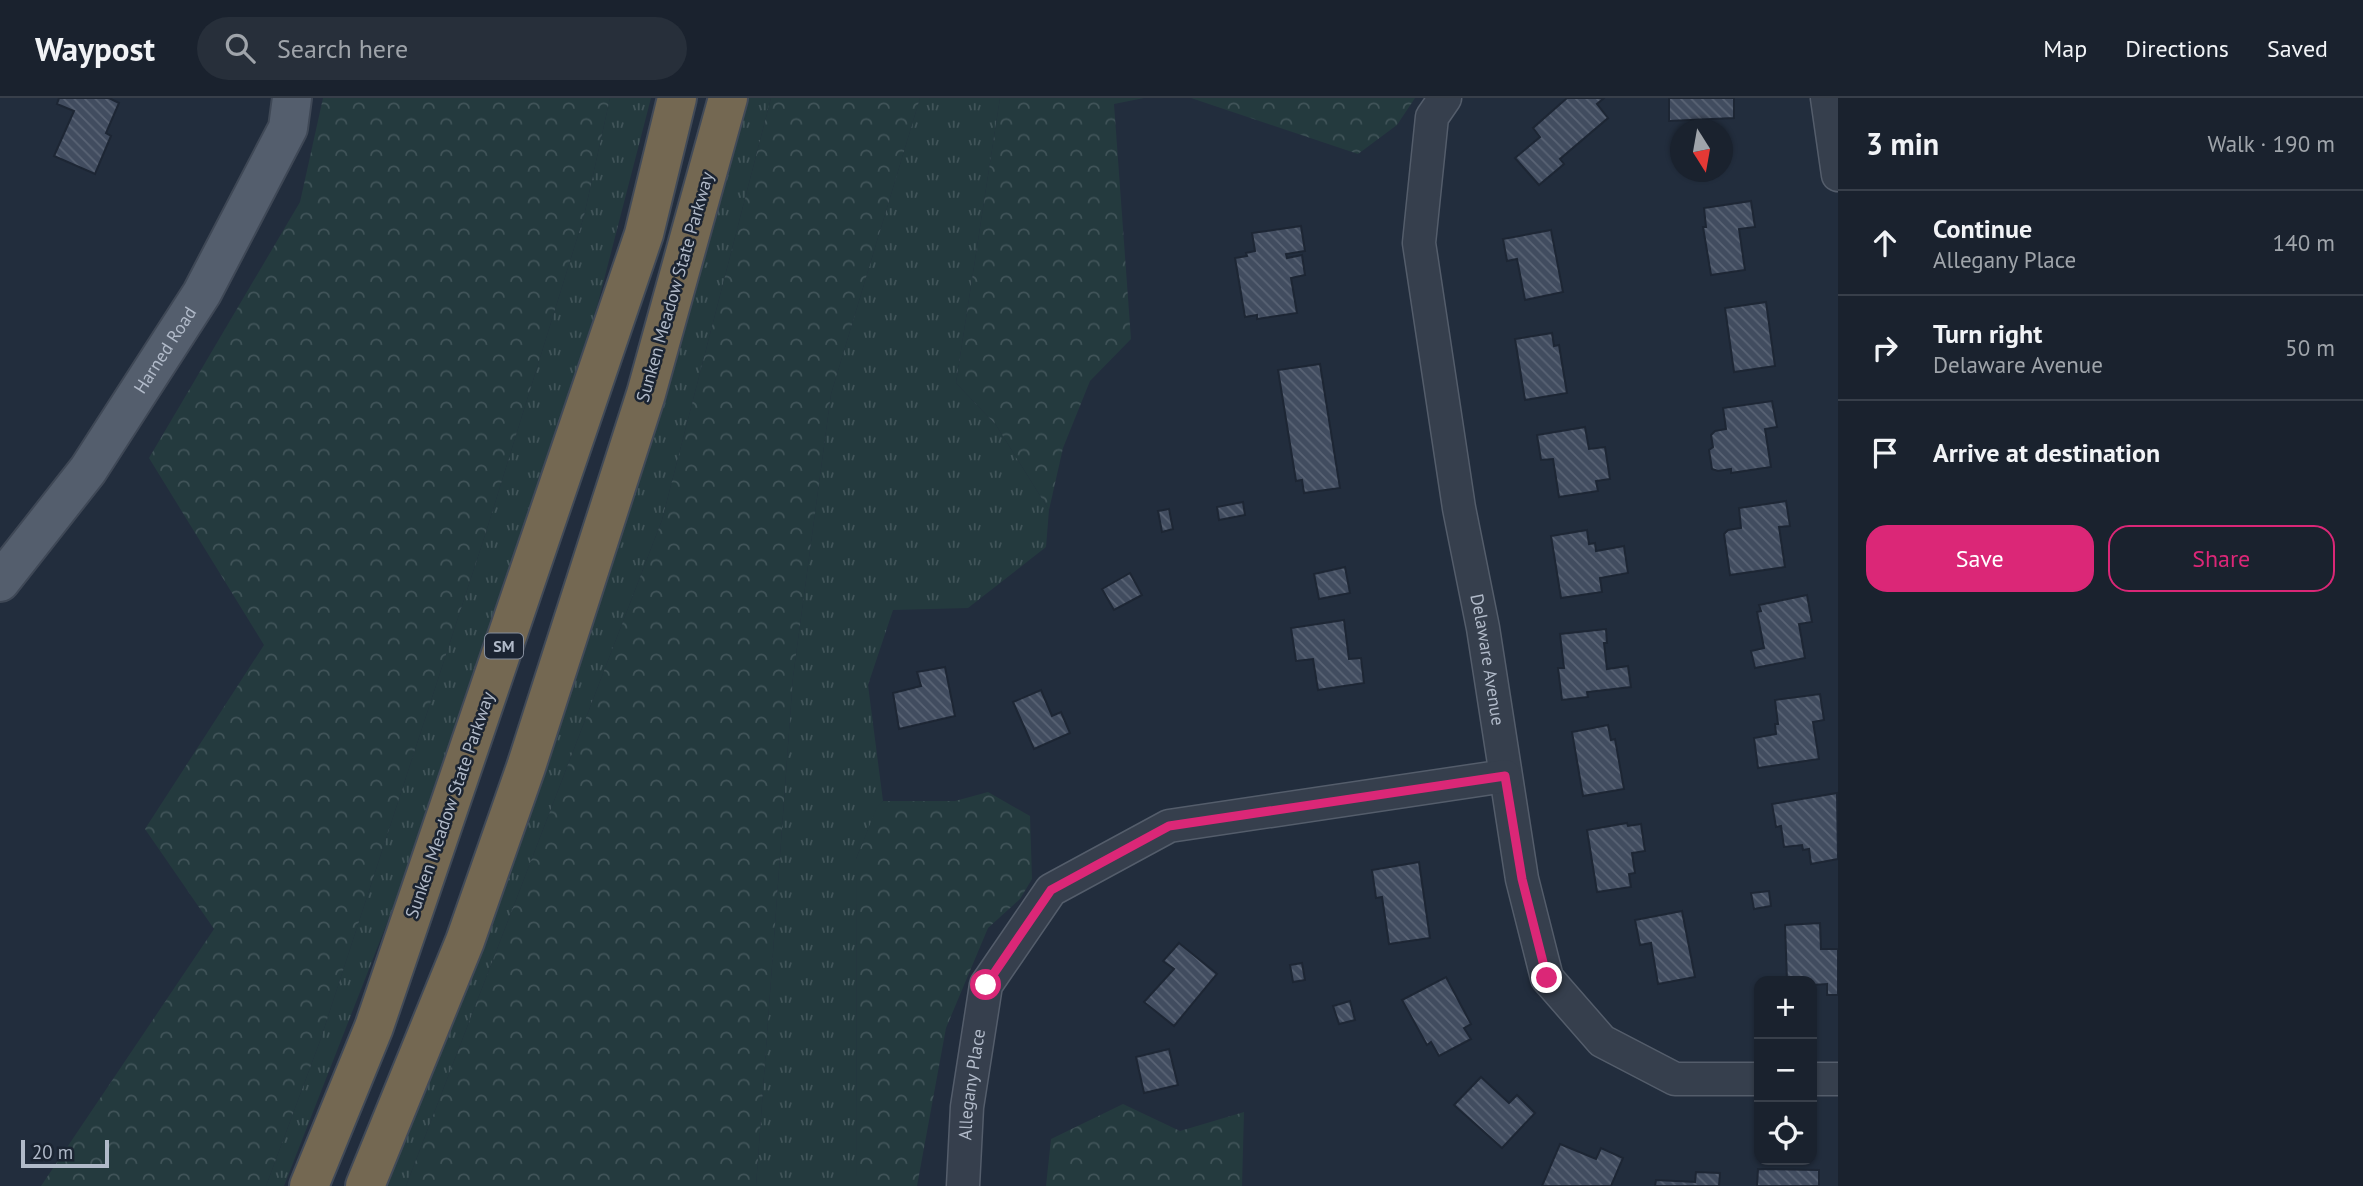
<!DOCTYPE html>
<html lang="en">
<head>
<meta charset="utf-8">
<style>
  :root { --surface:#1a222e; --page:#272f3a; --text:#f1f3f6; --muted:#9fa4aa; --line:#383f4a; --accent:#db2777 }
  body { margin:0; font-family:"PT Sans",sans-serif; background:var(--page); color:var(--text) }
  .controls { position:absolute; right:21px; bottom:21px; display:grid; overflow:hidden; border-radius:14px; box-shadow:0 2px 5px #0004 }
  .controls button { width:63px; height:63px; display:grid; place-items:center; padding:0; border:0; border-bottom:2px solid var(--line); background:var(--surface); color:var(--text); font:35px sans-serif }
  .compass { position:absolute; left:1670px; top:21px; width:63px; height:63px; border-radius:50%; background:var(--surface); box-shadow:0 2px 5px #0004; rotate:169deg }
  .scale { position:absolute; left:21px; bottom:18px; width:88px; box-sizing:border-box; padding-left:7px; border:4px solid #b1bac9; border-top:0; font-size:19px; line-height:24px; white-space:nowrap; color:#b1bac9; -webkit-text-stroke:5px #1b2432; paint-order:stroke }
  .stop { position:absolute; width:21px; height:21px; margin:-16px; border:5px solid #db2777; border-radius:50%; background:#fff }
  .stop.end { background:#db2777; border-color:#fff; box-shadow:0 2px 7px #0008 }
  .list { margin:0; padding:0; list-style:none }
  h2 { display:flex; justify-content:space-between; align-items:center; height:91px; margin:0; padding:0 28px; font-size:30px }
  h2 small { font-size:23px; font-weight:400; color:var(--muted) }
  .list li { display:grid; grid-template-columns:46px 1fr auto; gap:21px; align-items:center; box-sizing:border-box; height:105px; padding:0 28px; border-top:2px solid var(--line) }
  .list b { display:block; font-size:26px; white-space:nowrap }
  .list p { margin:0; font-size:23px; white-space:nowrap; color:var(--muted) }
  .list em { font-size:23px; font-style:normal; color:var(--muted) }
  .actions { display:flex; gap:14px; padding:21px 28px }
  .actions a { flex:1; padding:16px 0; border:2px solid var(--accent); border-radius:21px; text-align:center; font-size:24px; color:var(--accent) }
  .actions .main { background:var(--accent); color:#fff }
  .icon { flex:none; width:38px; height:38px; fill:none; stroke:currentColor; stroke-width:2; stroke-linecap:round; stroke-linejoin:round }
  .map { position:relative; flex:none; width:1838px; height:1088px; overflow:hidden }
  header { display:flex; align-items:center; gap:42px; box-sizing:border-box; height:98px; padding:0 35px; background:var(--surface); border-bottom:2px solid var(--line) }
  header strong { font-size:33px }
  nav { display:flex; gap:38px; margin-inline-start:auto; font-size:24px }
  .search { width:490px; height:63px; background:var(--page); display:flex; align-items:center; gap:18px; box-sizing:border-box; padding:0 24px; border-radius:38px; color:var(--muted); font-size:26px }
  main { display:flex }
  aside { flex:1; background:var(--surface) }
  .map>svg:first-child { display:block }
  .grass { fill:url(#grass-tufts) }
  .forest { fill:url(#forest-crowns) }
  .building { fill:url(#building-back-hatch); stroke:#1d2634; stroke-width:2 }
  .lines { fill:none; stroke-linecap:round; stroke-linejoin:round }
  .minor-casing { stroke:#545d6b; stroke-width:35 }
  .major-casing { stroke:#3f4856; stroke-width:42 }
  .highway-casing { stroke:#414a58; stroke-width:42 }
  .minor { stroke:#363f4d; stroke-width:32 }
  .major { stroke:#545e6d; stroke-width:38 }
  .highway { stroke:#746852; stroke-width:38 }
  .route { stroke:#db2777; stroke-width:9 }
  .labels { text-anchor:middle; stroke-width:5; stroke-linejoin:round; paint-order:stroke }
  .shield { fill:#1b2432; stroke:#848d9c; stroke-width:2 }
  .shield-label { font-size:16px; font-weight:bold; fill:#b1bac9 }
  .street-label { font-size:18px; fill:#b1bac9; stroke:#1b2432 }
</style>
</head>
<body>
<header>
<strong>Waypost</strong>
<div class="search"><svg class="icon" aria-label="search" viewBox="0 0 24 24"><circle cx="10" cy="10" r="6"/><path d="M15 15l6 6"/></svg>Search here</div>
<nav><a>Map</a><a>Directions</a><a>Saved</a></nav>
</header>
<main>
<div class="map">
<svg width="1838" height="1088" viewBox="0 0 1838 1088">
  <defs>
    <pattern id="grass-tufts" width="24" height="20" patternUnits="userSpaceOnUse" patternTransform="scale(1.75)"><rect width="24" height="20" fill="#243a3e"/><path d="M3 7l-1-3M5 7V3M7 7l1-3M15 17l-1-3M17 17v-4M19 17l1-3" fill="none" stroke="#415459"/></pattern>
    <pattern id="forest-crowns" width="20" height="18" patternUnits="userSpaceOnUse" patternTransform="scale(1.75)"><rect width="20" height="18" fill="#243a3e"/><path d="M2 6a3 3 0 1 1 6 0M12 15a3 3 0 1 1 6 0" fill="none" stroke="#415459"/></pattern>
    <pattern id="building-back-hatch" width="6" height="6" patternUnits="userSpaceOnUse" patternTransform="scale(1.75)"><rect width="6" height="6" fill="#414c5f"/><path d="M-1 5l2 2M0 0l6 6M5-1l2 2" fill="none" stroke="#5a6475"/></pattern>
  </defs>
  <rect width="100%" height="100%" fill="#222d3d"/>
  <!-- grass -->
  <g class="grass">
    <path d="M610 0H651L598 205 454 654 284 1088H266L320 943 486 434 584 118Z"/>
    <path d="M740 0H771L662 422 406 1088H383Z"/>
    <path d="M920 0H1000L956 285 996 327 1049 412 1046 449 968 510 893 512 868 587 883 703 877 710 856 761 857 1088H756L793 579 831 296Z"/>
  </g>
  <!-- forest -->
  <g class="forest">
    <path d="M323 0H610L584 118 486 434 320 943 266 1088H41L214 831 145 731 264 547 149 360 300 104Z"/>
    <path d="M771 0H920L831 296 793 579 756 1088H406L662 422Z"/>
    <path d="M1000 0H1144L1114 6 1131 241 1090 283 1063 350 1049 412 996 327 956 285Z"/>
    <path d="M1191 0H1415L1397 27 1358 56Z"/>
    <path d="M988 694 1030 718 1032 781 1020 801 988 830 946 930 917 1088H857L856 761 877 709 883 703H955Z"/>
    <path d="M1123 1006 1180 1033 1244 1014 1242 1088H1046L1051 1041Z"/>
  </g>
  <!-- building -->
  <g class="building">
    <path d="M59 0H109L119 5 106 35 111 38 95 76 54 58 74 13 57 6Z"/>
    <path d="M1567 0H1604L1597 6 1608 20 1560 61 1564 66 1539 87 1515 60 1540 39 1533 30Z"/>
    <path d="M1669 0H1734V20L1669 23Z"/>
    <path d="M1751 103 1755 129 1739 131 1745 172 1711 177 1703 129H1706L1704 110Z"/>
    <path d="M1301 128 1305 153 1286 156 1287 160 1302 157 1305 177 1291 180 1297 215 1257 221V217L1245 219 1235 160 1247 158 1246 155 1255 153 1252 135Z"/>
    <path d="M1551 132 1563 194 1525 202 1517 161 1507 163 1503 141Z"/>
    <path d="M1766 204 1775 268 1734 274 1725 210Z"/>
    <path d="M1552 235 1554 248 1559 247 1567 295 1525 302 1515 241Z"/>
    <path d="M1320 266 1340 390 1304 395 1302 382 1296 383 1278 272Z"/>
    <path d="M1772 303 1777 329 1765 331 1771 369 1731 375V371L1718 373 1712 371 1709 352 1713 349 1711 337 1715 333 1726 331 1723 310Z"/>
    <path d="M1585 329 1589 351 1605 349 1610 381 1596 383 1598 393 1559 399 1553 361 1541 362 1537 337Z"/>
    <path d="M1786 403 1790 428 1779 429 1785 469 1730 477 1724 436 1728 432 1741 430 1739 410Z"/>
    <path d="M1243 404 1245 417 1219 422 1217 409Z"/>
    <path d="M1169 411 1173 431 1162 434 1158 413Z"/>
    <path d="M1587 432 1589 446 1595 445 1596 453 1624 448 1628 475 1600 480 1602 494 1561 500 1551 438Z"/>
    <path d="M1345 469 1350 495 1319 501 1314 476Z"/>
    <path d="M1130 475 1142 497 1114 512 1102 491Z"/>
    <path d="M1807 497 1812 524 1799 526 1805 560 1755 570 1751 553 1764 550 1757 514 1761 513 1759 507Z"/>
    <path d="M1344 522 1349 561 1361 560 1364 585 1318 592 1313 561 1296 563 1291 530Z"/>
    <path d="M1606 531 1607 545H1604L1607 571 1628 568 1631 589 1587 594 1588 599 1562 602 1558 570H1564L1560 536Z"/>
    <path d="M945 569 955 618 899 631 893 595 921 588 917 574Z"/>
    <path d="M1041 592 1052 618 1061 614 1070 635 1034 651 1013 604Z"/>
    <path d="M1820 596 1824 622 1813 624 1819 661 1758 670 1754 640 1776 636 1775 626H1778L1775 602Z"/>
    <path d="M1608 627 1611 642 1615 641 1624 691 1583 698 1572 634Z"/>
    <path d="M1837 695 1838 761 1811 766 1809 751 1803 752 1802 747 1784 749 1781 728 1776 729 1772 706Z"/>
    <path d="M1627 725 1628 728 1641 726 1645 753 1632 755 1635 775 1629 776 1631 789 1597 794 1587 732Z"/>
    <path d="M1419 764 1430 840 1389 846 1382 799 1376 800 1372 772Z"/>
    <path d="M1769 793 1771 808 1754 811 1751 795Z"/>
    <path d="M1682 813 1695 879 1658 886 1651 845 1640 847 1635 822Z"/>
    <path d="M1820 825 1821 851H1838V897H1827V886L1812 887V883H1787L1785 827Z"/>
    <path d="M1179 845 1217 876 1174 928 1144 904 1174 871 1163 863Z"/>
    <path d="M1302 865 1305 882 1293 884 1290 867Z"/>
    <path d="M1446 879 1471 926 1464 930 1471 941 1439 958 1431 944 1427 947 1402 902Z"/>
    <path d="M1350 903 1355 922 1339 926 1333 908Z"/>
    <path d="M1169 951 1178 987 1144 995 1136 959Z"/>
    <path d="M1481 979 1509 1005 1517 997 1535 1015 1502 1050 1454 1007Z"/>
    <path d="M1560 1046 1596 1061 1601 1050 1623 1060 1611 1088H1542Z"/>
    <path d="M1758 1071 1819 1072V1088H1757Z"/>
    <path d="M1696 1074 1720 1075 1719 1088H1655L1656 1082 1695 1084Z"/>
  </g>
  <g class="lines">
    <defs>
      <g id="minor">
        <path id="s1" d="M1445 0 1432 19 1419 145 1459 410 1483 530 1522 781 1547 880 1602 943 1675 981H1759"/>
        <path d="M1827 0 1838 77"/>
        <path d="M1812 981H1838"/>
        <path id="s2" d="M963 1088 967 1009 986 887 1051 792 1169 728 1505 678"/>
      </g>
      <g id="major">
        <path id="s3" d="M0 484 88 372 202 195 288 30 292 0"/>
      </g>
      <g id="highway">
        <path d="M309 1088 374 929 644 136 677 0"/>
        <path d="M365 1088 465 843 526 669 646 296 728 0"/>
      </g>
    </defs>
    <!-- minor casing -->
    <use href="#minor" class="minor-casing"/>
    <!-- major casing -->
    <use href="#major" class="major-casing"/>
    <!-- highway casing -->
    <use href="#highway" class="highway-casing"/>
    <!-- minor -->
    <use href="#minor" class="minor"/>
    <!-- major -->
    <use href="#major" class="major"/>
    <!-- highway -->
    <use href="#highway" class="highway"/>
  </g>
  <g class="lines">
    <!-- route -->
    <path class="route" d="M986 887 1051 792 1169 728 1505 678 1522 781 1547 880"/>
  </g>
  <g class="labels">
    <!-- shield labels -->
    <rect class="shield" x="485" y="535.5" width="38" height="25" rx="5"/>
    <g class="shield-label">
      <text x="504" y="554">SM</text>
    </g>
    <!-- street labels -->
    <g class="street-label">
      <text transform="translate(675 189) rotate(-74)" y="6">Sunken Meadow State Parkway</text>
      <text dy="6" stroke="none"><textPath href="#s3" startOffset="285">Harned Road</textPath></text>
      <text dy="6" stroke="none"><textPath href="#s1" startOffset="572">Delaware Avenue</textPath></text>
      <text transform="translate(450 707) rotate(-71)" y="6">Sunken Meadow State Parkway</text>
      <text dy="6" stroke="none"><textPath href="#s2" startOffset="102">Allegany Place</textPath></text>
    </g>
  </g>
</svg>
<div class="controls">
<button>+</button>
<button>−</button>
<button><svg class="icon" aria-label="locate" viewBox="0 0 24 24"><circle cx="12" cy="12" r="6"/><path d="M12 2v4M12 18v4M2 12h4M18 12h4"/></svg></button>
</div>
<svg class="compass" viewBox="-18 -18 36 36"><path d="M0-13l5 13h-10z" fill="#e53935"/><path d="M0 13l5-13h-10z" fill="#9fa4aa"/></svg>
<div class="scale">20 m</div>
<div class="stop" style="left:986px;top:887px"></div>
<div class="stop end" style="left:1547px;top:880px"></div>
</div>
<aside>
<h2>3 min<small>Walk · 190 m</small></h2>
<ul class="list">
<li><svg class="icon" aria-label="ahead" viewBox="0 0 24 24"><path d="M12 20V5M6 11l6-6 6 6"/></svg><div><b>Continue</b><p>Allegany Place</p></div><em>140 m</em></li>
<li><svg class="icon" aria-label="right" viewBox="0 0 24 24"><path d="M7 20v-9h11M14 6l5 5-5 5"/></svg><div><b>Turn right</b><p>Delaware Avenue</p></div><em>50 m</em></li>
<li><svg class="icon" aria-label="arrive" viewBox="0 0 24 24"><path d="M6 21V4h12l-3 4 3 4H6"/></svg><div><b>Arrive at destination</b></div></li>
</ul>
<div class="actions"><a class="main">Save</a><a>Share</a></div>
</aside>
</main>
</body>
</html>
